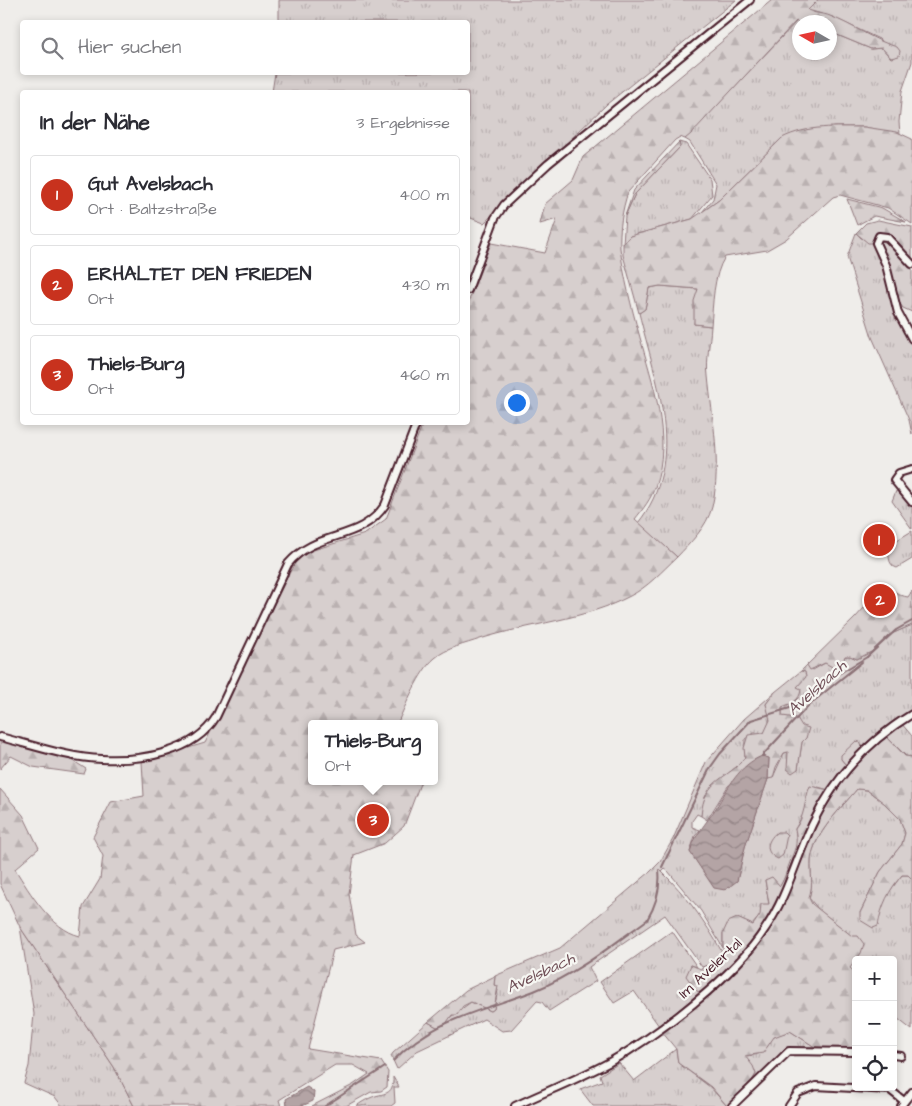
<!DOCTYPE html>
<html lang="de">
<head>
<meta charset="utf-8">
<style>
  :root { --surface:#fff; --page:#f2f2f3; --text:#2b2b33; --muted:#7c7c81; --line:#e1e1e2; --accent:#c8321e }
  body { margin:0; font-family:"Architects Daughter",sans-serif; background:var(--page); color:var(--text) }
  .controls { position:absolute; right:15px; bottom:15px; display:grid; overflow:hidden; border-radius:5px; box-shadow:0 2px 8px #0003 }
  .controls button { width:45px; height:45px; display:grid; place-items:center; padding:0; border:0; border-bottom:1px solid var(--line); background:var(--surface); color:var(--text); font:25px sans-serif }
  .compass { position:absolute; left:792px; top:15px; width:45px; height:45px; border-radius:50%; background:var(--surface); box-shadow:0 2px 8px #0003; rotate:279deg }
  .you { position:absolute; left:516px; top:402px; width:18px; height:18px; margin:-12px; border:4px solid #fff; border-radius:50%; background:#1a73e8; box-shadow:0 0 0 8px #1a73e833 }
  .badge { display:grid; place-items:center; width:32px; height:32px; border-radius:50%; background:var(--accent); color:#fff; font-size:16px; font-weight:700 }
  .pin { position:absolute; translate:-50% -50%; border:2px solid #fff; box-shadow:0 1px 5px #0006 }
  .popup { position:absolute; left:308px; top:720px; width:130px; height:65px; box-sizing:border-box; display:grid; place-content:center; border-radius:5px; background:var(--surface); filter:drop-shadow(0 1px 4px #0005); font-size:16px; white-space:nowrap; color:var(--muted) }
  .popup b { font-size:19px; color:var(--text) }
  .popup::after { content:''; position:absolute; left:50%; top:100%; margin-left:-10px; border:10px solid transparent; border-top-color:var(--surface) }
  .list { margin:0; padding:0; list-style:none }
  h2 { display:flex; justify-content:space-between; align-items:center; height:65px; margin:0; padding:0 20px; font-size:21px }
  h2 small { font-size:16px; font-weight:400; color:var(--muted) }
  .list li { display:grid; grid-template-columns:32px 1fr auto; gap:15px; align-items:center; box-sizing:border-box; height:80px; margin:0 10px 10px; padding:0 10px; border:1px solid var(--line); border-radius:5px }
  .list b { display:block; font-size:19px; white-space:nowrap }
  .list p { margin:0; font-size:16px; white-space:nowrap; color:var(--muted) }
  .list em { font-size:16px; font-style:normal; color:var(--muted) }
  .icon { flex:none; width:28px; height:28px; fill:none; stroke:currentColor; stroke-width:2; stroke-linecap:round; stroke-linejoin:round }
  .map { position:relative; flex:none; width:912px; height:1106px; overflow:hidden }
  .search { position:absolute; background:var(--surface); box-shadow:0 2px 8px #0003; left:20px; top:20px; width:450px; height:55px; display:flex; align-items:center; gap:12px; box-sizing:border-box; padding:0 18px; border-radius:5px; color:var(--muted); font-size:19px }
  .panel { position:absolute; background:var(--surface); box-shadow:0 2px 8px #0003; left:20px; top:90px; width:450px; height:335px; border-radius:5px }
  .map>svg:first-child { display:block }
  .grass { fill:url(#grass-tufts); stroke:#90777c }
  .forest { fill:url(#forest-firs); stroke:#90777c }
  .water { fill:url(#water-waves); stroke:#8a6f74 }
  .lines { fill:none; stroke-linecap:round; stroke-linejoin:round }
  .stream { stroke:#8a6f74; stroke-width:2 }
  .minor-casing { stroke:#4a1f2b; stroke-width:10 }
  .minor { stroke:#f6f6f2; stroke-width:6 }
  .labels { text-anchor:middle; stroke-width:4.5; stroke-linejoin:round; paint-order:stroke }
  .street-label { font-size:15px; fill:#4a1f2b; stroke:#f6f6f2 }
  .water-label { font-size:16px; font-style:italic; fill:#6f4e56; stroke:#f6f6f2 }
</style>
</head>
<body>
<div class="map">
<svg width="912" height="1106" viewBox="0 0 912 1106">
  <defs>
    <pattern id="grass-tufts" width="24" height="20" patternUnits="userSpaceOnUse" patternTransform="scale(1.25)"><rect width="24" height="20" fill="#d7cfce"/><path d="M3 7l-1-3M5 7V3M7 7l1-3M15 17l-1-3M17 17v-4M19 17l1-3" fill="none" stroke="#bab1b1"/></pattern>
    <pattern id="forest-firs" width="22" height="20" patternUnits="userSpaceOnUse" patternTransform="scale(1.25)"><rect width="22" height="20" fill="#d7cfce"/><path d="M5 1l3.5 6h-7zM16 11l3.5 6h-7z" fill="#bab1b1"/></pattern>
    <pattern id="water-waves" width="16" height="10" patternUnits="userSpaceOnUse" patternTransform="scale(1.25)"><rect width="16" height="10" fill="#b4a4a5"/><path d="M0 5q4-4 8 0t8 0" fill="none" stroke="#948587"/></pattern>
  </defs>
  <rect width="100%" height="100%" fill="#efedea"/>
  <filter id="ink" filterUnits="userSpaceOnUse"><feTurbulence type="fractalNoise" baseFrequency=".02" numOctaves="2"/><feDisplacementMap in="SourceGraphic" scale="10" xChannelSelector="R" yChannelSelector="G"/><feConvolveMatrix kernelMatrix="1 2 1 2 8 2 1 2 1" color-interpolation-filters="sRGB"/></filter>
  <g filter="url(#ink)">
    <!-- grass -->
    <g class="grass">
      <path d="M279 0H736L607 104 484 223 468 217V92H272L275 73 468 72V22H279Z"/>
      <path d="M818 0H912V62L902 91 899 122 900 134 864 127H835L781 139 719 200 702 212 713 199 716 184 690 142 685 139 797 21 799 23 800 52H830V32L871 49 882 48 888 55 887 46 879 39 832 17 808 10Z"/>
      <path d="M679 142 686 144 710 179 712 195 692 219 630 236 623 244 625 216 635 194 680 147Z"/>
      <path d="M856 233 861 238 873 243 884 266 893 308 912 343V434L909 420 872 337 847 257Z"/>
      <path d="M660 286 698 289 694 324 711 326C710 343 706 360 708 376 712 419 722 464 712 507 707 527 690 543 677 557L638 523C688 461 656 382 639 313L645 309 649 288Z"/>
      <path d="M896 491 912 505V529L892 501Z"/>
      <path d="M912 531V559L897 568C887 565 889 554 889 545Z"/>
      <path d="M912 625V711L893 722 863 749 856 741 841 759 846 765 829 790 818 787 795 829 797 843 783 881 780 886 765 880 769 905 752 925 737 918 723 933V948L701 911 668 871 664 868 661 871C686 895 705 921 722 952L710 964 702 967 665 915 589 967 596 981 549 1011 542 1002 537 1001 511 1030 502 1031 484 1019 417 1051 397 1069 391 1056 393 1053 428 1022 437 1027 471 1002 491 1011 494 1009 498 990 494 986 495 976 560 948 650 872 660 862 673 839 706 762 744 719 775 692 766 704C771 715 771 723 764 733H754L745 739V757L740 764 712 786 705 797 701 816 697 814 692 821V827L700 830 695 836 690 852 714 887 737 881 745 847 768 779 773 777 784 753 788 752V763L798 769 802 742 806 738 802 726 782 716V707L795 702 797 687 805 672 801 671 807 665 813 670 825 663 830 665 844 659 845 656H850L857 659 871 652 889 635Z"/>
      <path d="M901 723 912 736V757L906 756 885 735Z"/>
      <path d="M857 789 867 790 884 803 900 819 905 833 902 844 880 872 860 913H880L886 896 902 875H908L912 879V1030L893 1015V960H856L861 953 848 933 819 910 809 898C814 881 810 876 811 860 813 835 842 807 857 789Z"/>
      <path d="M20 927 114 1067 134 1106H62L55 1097 24 1083 29 1066 34 1014Z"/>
      <path d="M672 931 697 967 691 965 697 991 700 992 659 1026 634 991 614 1003 600 982Z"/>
      <path d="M790 1031 815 1047 790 1048 751 1082 756 1074 744 1056C769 1055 761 1048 774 1037 778 1034 786 1033 790 1031Z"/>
      <path d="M676 1049 678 1063 710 1087 727 1106H593L580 1089 602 1081 600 1075 619 1063 634 1081Z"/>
      <path d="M393 1077 399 1087H394L395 1103 391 1106H356C361 1103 365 1100 370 1098 383 1092 394 1097 393 1077Z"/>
    </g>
    <!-- forest -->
    <g class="forest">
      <path d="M772 0H818L808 10C815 14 823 13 830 16 853 25 875 41 897 47L900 51 899 56 891 58 882 48 871 49 830 32V22L799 23 796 21 691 134 685 139 680 137 675 140 628 192C622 210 619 230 620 248 624 277 631 306 639 334 652 382 673 437 655 487 651 499 643 509 635 519L677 557C662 571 648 587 630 596 587 619 527 624 480 639 466 644 446 648 435 658 419 671 406 705 397 724H312V781H421L404 826 385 843 354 855 349 894 356 935 365 942 333 950 308 1049 381 1061 388 1072 387 1087 381 1091 371 1092 346 1106H312L353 1085 369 1074 353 1065H335L279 1100 281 1106H134L114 1067 20 927 0 884V789L23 815 39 848 15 869C30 893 51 929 80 936L83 907 100 879 103 856 93 837 111 802 144 796 142 762 205 743 294 564 307 552 365 534 386 519 423 423 468 422V303L491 243 545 253 557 219 540 224 545 204 573 180 583 157Z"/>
      <path d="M864 127 897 132 912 139V224L888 208 840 195 833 197 786 239 767 250 725 257C713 275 713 305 711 326L694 324V301L698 289 660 286 649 288 645 309 639 313 623 255V244L630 236 692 219 719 200 782 138C808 125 836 127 864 127Z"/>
      <path d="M679 142 680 147 635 194 625 216 634 190Z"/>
      <path d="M847 199 882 208 906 222 874 216 857 225Z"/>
      <path d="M878 220 912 227V262L887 234 877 232 874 236 873 243H868L856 233 866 223Z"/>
      <path d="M882 241 887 243 912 268V312L903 308 896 298 888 260 881 244Z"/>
      <path d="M883 587C893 588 898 596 908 597L912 591V625L889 635 871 652 857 659 850 656H845L841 666 836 669 825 663 810 670 807 665 855 618Z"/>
      <path d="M801 671 805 672 806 677 797 687 801 689C800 701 792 703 782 707V716L797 718 802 726 809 728 806 738 802 742 798 769 792 773 787 769 788 752 784 753 776 767 773 778 768 779 769 758 728 786 707 820 701 816C704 777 729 780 745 757L744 748 748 735 764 733 770 720 766 704 775 692Z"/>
      <path d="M885 735 905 756 912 757V879L908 875H902C889 890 881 906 878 926L873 928 860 920V913L880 872 902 844 905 833 900 819 884 803 867 790 857 789C842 807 813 835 811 860 810 876 814 881 809 898L812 904 852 936H858L864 944 861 953 850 968 856 973V1047L854 1049 815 1047 790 1031 774 1037 763 1053 745 1056 753 1066 756 1074 751 1082 727 1106 711 1087 678 1063 676 1049 662 1032 706 995 697 991 686 976 691 965 701 969 710 964 723 951V933L728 922 737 918 753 925 760 915 761 904H769L765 880 772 877 780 886C789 870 800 848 795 829 805 817 804 801 810 786L829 790Z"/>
      <path d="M0 741 72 760 86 769 84 774 33 767 11 756 0 769Z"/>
      <path d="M856 741 860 742 863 749 846 765 841 759V755Z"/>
      <path d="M777 832H784L787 835 783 855 778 859C764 853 766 841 777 832Z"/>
      <path d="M495 976 494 985 498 986 494 1009 491 1011 471 1002 463 1006 457 1015H452L445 1025 437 1027 428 1022 466 990Z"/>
    </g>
    <!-- water -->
    <g class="water">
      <path d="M762 756 769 758 768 779 745 847 737 881 725 890 714 888 690 852C695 834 706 824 716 808 728 788 739 765 762 756Z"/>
      <path d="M307 1087 314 1092 313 1101 302 1106H287L286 1099Z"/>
    </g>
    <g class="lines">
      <!-- stream -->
      <g class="stream">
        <path d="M867 657 896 630 912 621"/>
        <path d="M762 756 810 704 862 662"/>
        <path d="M662 867 710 768 720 754 751 720 790 708 809 696 828 676 840 673 867 657"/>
        <path d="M393 1061C433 1019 482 1011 534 991 576 974 611 946 647 920 656 905 661 888 659 870"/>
        <path d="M325 1106 385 1067"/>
      </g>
      <defs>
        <g id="minor">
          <path d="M912 264 887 237 879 236 876 243 886 265 898 313 912 339"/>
          <path d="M468 290 495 218 504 205 548 164 750 0"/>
          <path d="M912 469 899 473 894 480 912 502"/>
          <path d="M0 737C33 745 68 758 102 759 141 761 194 753 216 717L288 564C317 529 360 543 385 505L417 422"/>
          <path d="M893 1055 901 1056"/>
          <path d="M515 1106C545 1092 578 1079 608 1063 657 1036 735 976 765 929 787 897 796 859 812 825 834 778 868 741 912 714"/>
          <path d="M732 1106 789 1051 856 1052"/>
          <path d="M789 1106 798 1093 816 1086 890 1090 904 1101"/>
          <path d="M901 1106 912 1092"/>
        </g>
      </defs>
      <!-- minor casing -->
      <use href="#minor" class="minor-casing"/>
      <!-- minor -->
      <use href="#minor" class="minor"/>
    </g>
  </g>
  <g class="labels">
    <!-- street labels -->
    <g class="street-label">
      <text transform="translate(710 968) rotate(-43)" y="5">Im Avelertal</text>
    </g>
    <!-- water labels -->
    <g class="water-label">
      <text transform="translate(816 687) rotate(-42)" y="6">Avelsbach</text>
      <text transform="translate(540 972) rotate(-25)" y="6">Avelsbach</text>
    </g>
  </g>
</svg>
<div class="controls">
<button>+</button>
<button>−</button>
<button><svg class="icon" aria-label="locate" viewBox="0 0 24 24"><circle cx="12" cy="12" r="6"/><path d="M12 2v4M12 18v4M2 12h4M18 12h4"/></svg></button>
</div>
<svg class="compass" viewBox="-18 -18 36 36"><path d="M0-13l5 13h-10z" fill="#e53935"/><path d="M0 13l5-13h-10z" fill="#7c7c81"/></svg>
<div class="you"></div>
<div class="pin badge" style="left:879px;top:540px">1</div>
<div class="pin badge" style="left:880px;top:600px">2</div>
<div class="pin badge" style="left:373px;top:820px">3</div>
<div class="popup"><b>Thiels-Burg</b>Ort</div>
<div class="search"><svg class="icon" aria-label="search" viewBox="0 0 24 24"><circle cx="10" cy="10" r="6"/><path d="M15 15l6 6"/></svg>Hier suchen</div>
<section class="panel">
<h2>In der Nähe<small>3 Ergebnisse</small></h2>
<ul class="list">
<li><span class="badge">1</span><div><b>Gut Avelsbach</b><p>Ort · Baltzstraße</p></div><em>400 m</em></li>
<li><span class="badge">2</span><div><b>ERHALTET DEN FRIEDEN</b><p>Ort</p></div><em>430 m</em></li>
<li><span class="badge">3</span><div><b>Thiels-Burg</b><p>Ort</p></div><em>460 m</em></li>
</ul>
</section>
</div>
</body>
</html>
